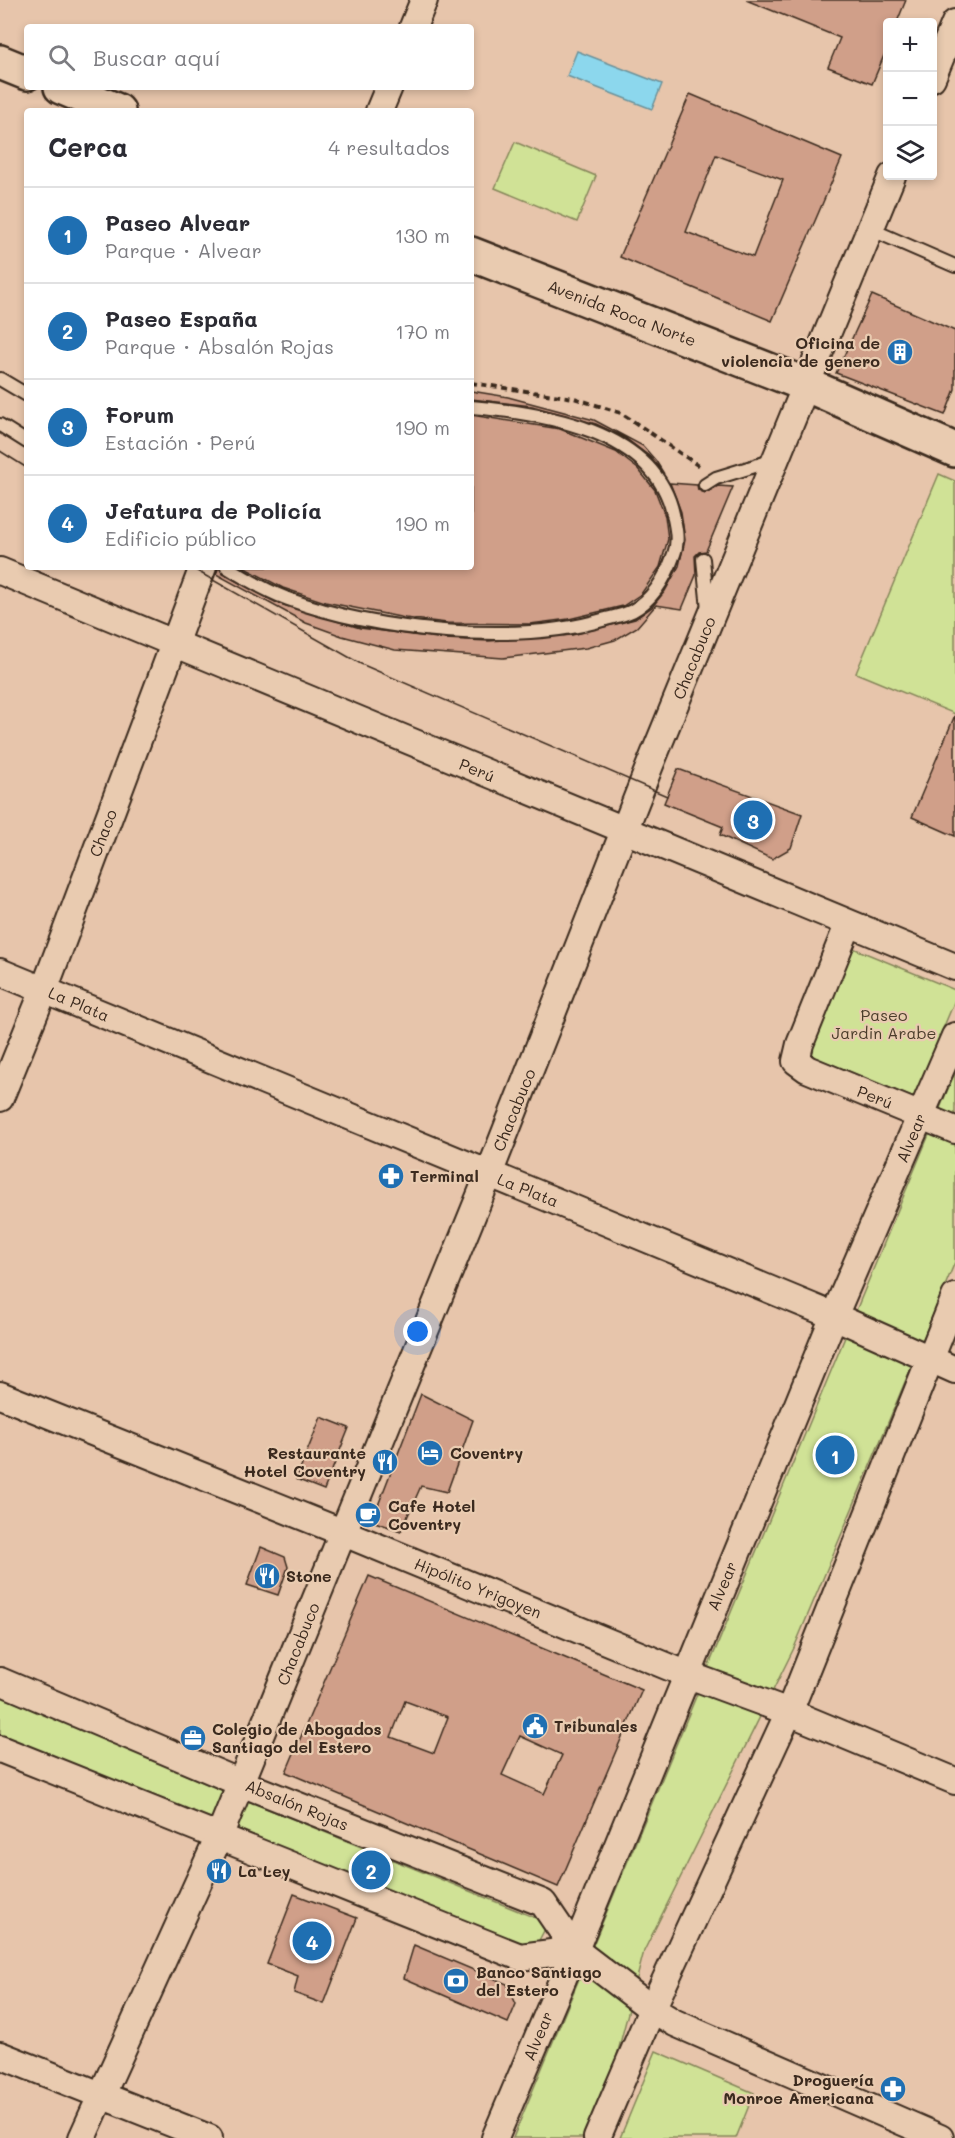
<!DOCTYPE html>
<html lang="es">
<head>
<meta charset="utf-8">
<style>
  :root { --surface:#fff; --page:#f2f2f3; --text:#2b2b33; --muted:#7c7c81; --line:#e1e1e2; --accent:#1f6fb2 }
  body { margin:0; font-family:Mali,sans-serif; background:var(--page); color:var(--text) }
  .controls { position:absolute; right:18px; top:18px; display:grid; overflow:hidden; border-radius:6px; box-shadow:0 3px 9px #0003 }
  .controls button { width:54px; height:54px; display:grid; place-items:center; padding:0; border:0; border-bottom:2px solid var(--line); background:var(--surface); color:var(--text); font:30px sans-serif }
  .you { position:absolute; left:418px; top:1332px; width:21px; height:21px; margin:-15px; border:4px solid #fff; border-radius:50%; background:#1a73e8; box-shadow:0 0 0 9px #1a73e833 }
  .badge { display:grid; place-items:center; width:39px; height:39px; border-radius:50%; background:var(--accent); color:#fff; font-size:20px; font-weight:700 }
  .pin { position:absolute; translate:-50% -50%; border:3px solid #fff; box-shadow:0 2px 6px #0006 }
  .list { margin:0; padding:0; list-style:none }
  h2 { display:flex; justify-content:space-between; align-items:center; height:78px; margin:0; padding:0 24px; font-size:26px }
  h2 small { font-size:20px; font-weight:400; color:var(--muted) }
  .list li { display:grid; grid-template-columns:39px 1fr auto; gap:18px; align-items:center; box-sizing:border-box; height:96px; padding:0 24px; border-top:2px solid var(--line) }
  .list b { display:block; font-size:22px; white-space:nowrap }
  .list p { margin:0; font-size:20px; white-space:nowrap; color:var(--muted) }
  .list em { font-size:20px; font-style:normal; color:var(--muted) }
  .icon { flex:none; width:33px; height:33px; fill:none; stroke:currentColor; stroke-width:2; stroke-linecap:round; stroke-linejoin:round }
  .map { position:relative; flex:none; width:955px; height:2138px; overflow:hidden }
  .search { position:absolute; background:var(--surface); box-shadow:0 3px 9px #0003; left:24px; top:24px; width:450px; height:66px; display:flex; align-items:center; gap:15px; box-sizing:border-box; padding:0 21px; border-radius:6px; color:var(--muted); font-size:22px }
  .panel { position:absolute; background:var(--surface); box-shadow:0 3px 9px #0003; left:24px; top:108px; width:450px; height:462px; border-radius:6px }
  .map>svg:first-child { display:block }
  .green { fill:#d0e296; stroke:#86865a; stroke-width:1.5 }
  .water { fill:#8cd7ed; stroke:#6c929a; stroke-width:1.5 }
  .building { fill:#d09f89; stroke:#3b2a1e; stroke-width:1.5; fill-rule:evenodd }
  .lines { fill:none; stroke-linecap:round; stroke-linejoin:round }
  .service-casing { stroke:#3b2a1e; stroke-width:16 }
  .minor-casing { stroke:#3b2a1e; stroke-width:30 }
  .secondary-casing { stroke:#3b2a1e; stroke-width:38 }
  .path { stroke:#3b2a1e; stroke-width:4; stroke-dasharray:6 4.5; stroke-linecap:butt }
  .service { stroke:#e9cbb0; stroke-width:12 }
  .minor { stroke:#e9cbb0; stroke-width:26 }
  .secondary { stroke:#e9cbb0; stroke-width:33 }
  .tram { stroke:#3b2a1e; stroke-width:1.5 }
  .labels { text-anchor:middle; stroke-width:4.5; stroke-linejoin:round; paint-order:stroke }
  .street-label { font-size:16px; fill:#3b2a1e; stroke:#e9cbb0 }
  .poi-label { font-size:16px; font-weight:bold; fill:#3b2a1e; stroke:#e9cbb0; text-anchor:start }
  .park-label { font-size:16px; fill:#4a3c2a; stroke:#e9cbb0 }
</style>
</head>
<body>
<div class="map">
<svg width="955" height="2138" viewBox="0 0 955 2138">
  <rect width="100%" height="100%" fill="#e7c5ab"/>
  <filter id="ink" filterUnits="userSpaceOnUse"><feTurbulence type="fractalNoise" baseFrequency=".0167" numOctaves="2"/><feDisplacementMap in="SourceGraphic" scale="12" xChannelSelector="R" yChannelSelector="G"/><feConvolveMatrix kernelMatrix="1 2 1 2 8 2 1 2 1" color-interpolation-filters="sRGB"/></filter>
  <g filter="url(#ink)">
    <!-- green -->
    <g class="green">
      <path d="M515 142 596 176 577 222 495 188Z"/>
      <path d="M939 474 955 481V714L856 673Z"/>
      <path d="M853 948 955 990V1000L914 1098 809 1055Z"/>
      <path d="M955 1072V1262L794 1648 644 1951 614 2067 585 2138H513Z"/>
      <path d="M0 1693 214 1787 548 1923 534 1950 0 1739Z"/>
      <path d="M656 2051 754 2093 736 2138H620Z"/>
    </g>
    <!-- water -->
    <path class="water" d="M577 51 662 84 652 109 567 76Z"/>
    <!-- building -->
    <g class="building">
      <path d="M746 0H906L897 22H888V46L872 84 828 67 840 38Z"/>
      <path d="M690 94 842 158 772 321 620 257ZM716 155 783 180 753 257 686 232Z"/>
      <path d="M872 295 955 331V389L945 415 836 373Z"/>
      <path d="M471 391 508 397 594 420 643 446 656 461 664 474 649 456 625 438 596 424 532 406 471 399Z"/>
      <path d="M471 415 560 429 616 452 638 469 655 490 665 516 668 539 660 567 641 594 623 606 569 619 530 624 447 623 405 618 325 602 283 588 243 567H471Z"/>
      <path d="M670 483 697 485 698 490 705 493 718 486 733 487 706 551 699 552 695 556 696 575 682 609 656 605 637 627 615 640 586 648 503 658 395 650 342 636 306 623 216 574 219 567 223 574 277 603 360 628 445 639 489 641 572 635 635 619 652 607 665 591 679 566 685 540 681 512Z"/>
      <path d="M955 715V836L912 817Z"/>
      <path d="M678 769 802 814 791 848 772 859 720 835 723 827 664 803Z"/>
      <path d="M421 1394 473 1420 447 1492 421 1486 401 1531 372 1521Z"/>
      <path d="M321 1417 349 1428 324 1490 296 1479Z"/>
      <path d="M261 1547 285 1557 288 1567 278 1595 247 1585Z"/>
      <path d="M369 1576 642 1690 558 1887 286 1772ZM405 1701 448 1717 434 1753 391 1737ZM520 1736 562 1755 544 1794 502 1775Z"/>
      <path d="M294 1894 357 1918 324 2004 294 1993 298 1976 267 1964Z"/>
      <path d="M414 1945 507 1984 516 2004 508 2023 404 1978Z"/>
    </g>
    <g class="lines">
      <defs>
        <g id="service">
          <path d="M870 229 955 266"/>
          <path d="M0 379 27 395"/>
          <path d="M0 425 27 442"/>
          <path d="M705 485 716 478 774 460"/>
          <path d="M703 559 708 609"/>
          <path d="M227 567C246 579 267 591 288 599 375 631 517 646 606 619 614 617 624 615 632 611 654 599 666 577 674 554 679 541 676 528 673 514 655 430 543 413 471 407"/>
        </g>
        <g id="minor">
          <path d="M413 27 424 0"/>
          <path d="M932 78 955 23"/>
          <path d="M379 111 389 87"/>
          <path d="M0 571 955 967"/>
          <path d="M848 925 800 1044 796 1061 807 1069 955 1130"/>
          <path d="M0 972 834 1316 955 1370"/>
          <path d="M0 1098 44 990 203 567"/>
          <path d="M0 1395 344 1533 686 1674 789 1712 955 1781"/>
          <path d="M0 1681 241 1783 543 1903 575 1950 652 2009 675 2023 940 2138"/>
          <path d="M0 1749 520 1957 575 1950"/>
          <path d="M0 2055 209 2138"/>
          <path d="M82 2138 218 1839 489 1174 650 765 892 176"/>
          <path d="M495 2138 575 1950 834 1316 955 1036"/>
          <path d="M597 2138 652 2009 789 1712 955 1297"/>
        </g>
        <g id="secondary">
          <path d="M0 62 27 73"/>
          <path d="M61 87 118 111"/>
          <path d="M471 254 807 385 955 450"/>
        </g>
      </defs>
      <!-- service casing -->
      <use href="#service" class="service-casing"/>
      <!-- minor casing -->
      <use href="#minor" class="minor-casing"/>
      <!-- secondary casing -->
      <use href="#secondary" class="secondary-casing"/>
      <!-- path -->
      <path class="path" d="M471 383 574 398 621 413 702 468"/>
      <!-- service -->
      <use href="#service" class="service"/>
      <!-- minor -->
      <use href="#minor" class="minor"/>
      <!-- secondary -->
      <use href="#secondary" class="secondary"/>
      <!-- tram -->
      <g class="tram">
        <path d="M0 451 27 468"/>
        <path d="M190 567 361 664 667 796"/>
      </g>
    </g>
  </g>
  <!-- icons -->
  <defs>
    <symbol id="building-disc" viewBox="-11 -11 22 22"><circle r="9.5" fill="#1f6fb2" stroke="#e9cbb0"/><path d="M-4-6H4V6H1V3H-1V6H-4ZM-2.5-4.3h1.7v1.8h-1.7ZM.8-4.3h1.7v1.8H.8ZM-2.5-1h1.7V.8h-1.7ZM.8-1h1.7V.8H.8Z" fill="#fff"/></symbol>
    <symbol id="pharmacy-disc" viewBox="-11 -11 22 22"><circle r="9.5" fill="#1f6fb2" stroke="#e9cbb0"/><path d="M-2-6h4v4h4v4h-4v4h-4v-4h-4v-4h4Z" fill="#fff"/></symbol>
    <symbol id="hotel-disc" viewBox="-11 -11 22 22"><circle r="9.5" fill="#1f6fb2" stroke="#e9cbb0"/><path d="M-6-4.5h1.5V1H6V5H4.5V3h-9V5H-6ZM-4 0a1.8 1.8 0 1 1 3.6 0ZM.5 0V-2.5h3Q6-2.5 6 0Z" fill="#fff"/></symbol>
    <symbol id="restaurant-disc" viewBox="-11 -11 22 22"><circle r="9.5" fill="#1f6fb2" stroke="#e9cbb0"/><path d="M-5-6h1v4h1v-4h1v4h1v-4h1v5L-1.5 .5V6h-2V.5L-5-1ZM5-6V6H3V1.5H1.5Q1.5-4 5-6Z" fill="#fff"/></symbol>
    <symbol id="cafe-disc" viewBox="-11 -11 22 22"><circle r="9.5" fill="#1f6fb2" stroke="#e9cbb0"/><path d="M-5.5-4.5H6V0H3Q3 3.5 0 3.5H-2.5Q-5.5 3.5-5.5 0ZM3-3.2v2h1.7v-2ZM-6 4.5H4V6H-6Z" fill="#fff"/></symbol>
    <symbol id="civic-disc" viewBox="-11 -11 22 22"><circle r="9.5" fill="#1f6fb2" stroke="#e9cbb0"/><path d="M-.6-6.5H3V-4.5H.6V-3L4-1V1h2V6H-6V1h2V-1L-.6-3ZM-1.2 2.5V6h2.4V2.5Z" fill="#fff"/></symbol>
    <symbol id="office-disc" viewBox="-11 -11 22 22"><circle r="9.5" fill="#1f6fb2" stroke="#e9cbb0"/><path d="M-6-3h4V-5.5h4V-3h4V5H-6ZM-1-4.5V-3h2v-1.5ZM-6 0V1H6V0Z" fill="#fff"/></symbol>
    <symbol id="bank-disc" viewBox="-11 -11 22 22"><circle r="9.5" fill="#1f6fb2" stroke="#e9cbb0"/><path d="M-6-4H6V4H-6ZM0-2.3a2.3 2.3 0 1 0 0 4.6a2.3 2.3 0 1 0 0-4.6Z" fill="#fff"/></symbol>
  </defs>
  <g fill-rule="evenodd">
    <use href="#building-disc" x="885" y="337" width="30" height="30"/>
    <use href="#pharmacy-disc" x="376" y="1161" width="30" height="30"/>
    <use href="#hotel-disc" x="415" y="1438" width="30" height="30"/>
    <use href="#restaurant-disc" x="370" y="1447" width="30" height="30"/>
    <use href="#cafe-disc" x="353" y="1500" width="30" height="30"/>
    <use href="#restaurant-disc" x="252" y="1561" width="30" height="30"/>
    <use href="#civic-disc" x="520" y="1711" width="30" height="30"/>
    <use href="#office-disc" x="178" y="1723" width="30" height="30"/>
    <use href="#restaurant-disc" x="204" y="1856" width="30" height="30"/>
    <use href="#bank-disc" x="441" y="1966" width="30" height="30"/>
    <use href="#pharmacy-disc" x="878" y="2074" width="30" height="30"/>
  </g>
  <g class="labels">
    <!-- street labels -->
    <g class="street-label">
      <text transform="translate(622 313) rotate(21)" y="6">Avenida Roca Norte</text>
      <text transform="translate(694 658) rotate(-68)" y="6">Chacabuco</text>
      <text transform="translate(477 770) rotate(23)" y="6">Perú</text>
      <text transform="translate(103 833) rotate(-69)" y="6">Chaco</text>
      <text transform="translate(79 1004) rotate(23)" y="6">La Plata</text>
      <text transform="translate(875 1097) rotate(22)" y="6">Perú</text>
      <text transform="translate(514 1110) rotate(-68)" y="6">Chacabuco</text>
      <text transform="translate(911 1138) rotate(-67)" y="6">Alvear</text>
      <text transform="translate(528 1190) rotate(22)" y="6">La Plata</text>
      <text transform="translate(722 1586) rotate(-67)" y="6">Alvear</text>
      <text transform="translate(478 1588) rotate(22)" y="6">Hipólito Yrigoyen</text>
      <text transform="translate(298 1644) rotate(-68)" y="6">Chacabuco</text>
      <text transform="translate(297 1805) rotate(22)" y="6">Absalón Rojas</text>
      <text transform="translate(538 2036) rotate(-67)" y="6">Alvear</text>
    </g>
    <!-- poi labels -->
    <g class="poi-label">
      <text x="880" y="349" text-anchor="end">Oficina de<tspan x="880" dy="18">violencia de genero</tspan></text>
      <text x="410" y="1182">Terminal</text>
      <text x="366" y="1459" text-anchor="end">Restaurante<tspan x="366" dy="18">Hotel Coventry</tspan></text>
      <text x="450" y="1459">Coventry</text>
      <text x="388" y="1512">Cafe Hotel<tspan x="388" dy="18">Coventry</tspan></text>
      <text x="286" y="1582">Stone</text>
      <text x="554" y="1732">Tribunales</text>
      <text x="212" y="1735">Colegio de Abogados<tspan x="212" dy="18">Santiago del Estero</tspan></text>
      <text x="238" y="1877">La Ley</text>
      <text x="476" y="1978">Banco Santiago<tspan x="476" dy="18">del Estero</tspan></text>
      <text x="874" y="2086" text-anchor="end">Droguería<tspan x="874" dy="18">Monroe Americana</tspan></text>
    </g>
    <!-- park labels -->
    <g class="park-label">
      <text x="884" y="1021">Paseo<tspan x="884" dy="18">Jardin Arabe</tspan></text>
    </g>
  </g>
</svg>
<div class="controls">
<button>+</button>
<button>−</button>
<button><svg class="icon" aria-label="layers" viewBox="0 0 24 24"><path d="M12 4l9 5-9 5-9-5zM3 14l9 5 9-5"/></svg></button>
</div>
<div class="you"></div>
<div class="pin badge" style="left:835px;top:1455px">1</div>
<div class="pin badge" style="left:371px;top:1870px">2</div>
<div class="pin badge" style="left:753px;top:820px">3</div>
<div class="pin badge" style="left:312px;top:1941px">4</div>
<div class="search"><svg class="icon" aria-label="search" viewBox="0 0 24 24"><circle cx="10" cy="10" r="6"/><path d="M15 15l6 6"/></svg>Buscar aquí</div>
<section class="panel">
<h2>Cerca<small>4 resultados</small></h2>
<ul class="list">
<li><span class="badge">1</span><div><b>Paseo Alvear</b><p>Parque · Alvear</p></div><em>130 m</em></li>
<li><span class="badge">2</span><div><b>Paseo España</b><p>Parque · Absalón Rojas</p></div><em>170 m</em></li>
<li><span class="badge">3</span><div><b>Forum</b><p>Estación · Perú</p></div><em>190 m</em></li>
<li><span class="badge">4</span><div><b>Jefatura de Policía</b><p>Edificio público</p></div><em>190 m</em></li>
</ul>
</section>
</div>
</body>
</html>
